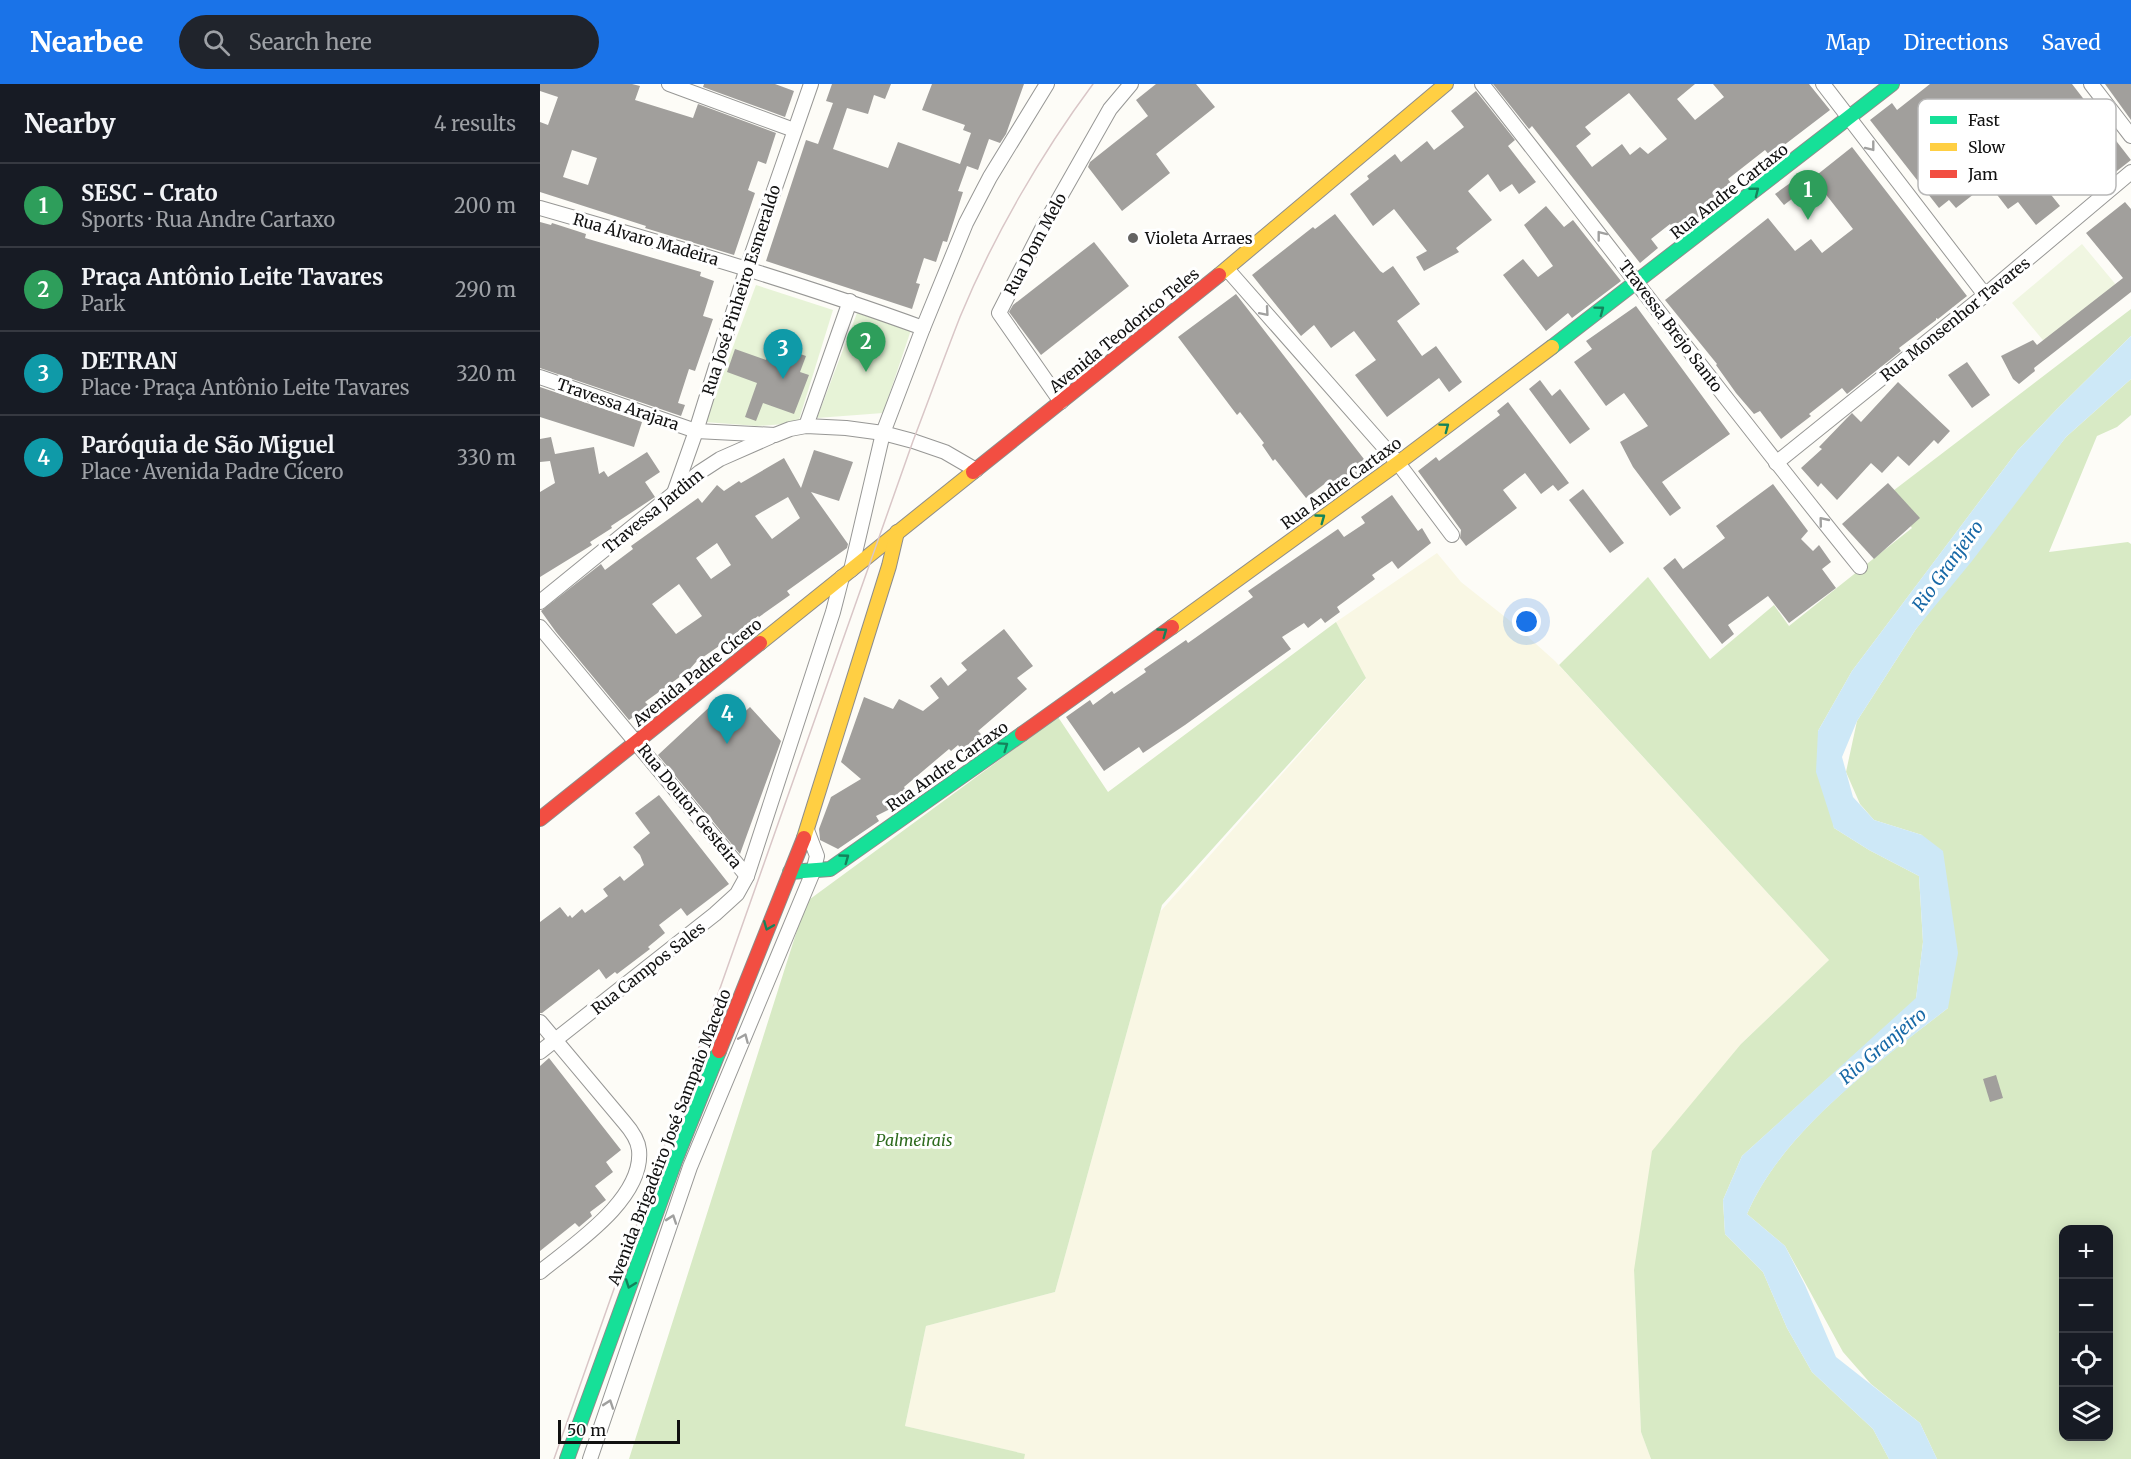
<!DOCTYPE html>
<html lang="en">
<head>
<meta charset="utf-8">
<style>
  :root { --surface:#171b24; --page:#20242c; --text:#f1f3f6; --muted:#9ea1a6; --line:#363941; --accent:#1a73e8 }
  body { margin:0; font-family:Merriweather,serif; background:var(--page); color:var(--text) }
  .controls { position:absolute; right:18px; bottom:18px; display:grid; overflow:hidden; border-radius:12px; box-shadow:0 3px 15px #0003 }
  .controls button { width:54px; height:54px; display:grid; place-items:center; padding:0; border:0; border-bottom:2px solid var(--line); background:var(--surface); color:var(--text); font:30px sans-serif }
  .scale { position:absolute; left:18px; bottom:15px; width:122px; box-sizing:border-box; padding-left:6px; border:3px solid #111; border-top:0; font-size:16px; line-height:21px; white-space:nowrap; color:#111; -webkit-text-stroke:4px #fff; paint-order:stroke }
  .you { position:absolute; left:987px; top:538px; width:21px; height:21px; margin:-15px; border:4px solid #fff; border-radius:50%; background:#1a73e8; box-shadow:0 0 0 9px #1a73e833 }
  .badge { display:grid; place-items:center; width:39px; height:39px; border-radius:50%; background:var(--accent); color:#fff; font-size:20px; font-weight:700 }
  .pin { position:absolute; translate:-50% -50px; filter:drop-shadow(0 2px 3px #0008) }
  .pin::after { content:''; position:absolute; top:32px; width:21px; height:18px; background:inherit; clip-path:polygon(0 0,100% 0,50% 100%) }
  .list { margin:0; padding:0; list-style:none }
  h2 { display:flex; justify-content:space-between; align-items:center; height:78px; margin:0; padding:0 24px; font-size:26px }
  h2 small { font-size:20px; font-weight:400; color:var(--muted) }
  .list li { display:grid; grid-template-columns:39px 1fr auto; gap:18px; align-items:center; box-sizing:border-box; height:84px; padding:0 24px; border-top:2px solid var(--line) }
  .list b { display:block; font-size:22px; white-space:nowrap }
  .list p { margin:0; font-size:20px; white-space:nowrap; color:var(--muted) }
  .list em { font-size:20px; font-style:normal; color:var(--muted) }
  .icon { flex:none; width:33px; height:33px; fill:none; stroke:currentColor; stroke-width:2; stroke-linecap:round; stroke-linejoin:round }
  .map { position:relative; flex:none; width:1591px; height:1375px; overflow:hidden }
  header { display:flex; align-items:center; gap:36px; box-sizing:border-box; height:84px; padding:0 30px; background:var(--accent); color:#fff }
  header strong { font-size:28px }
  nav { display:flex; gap:33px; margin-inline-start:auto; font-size:21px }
  .search { width:420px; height:54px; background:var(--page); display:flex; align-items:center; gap:15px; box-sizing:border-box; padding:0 21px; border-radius:33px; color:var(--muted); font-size:22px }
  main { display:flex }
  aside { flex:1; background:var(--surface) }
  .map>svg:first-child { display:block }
  .farmland { fill:#f9f7e4 }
  .green { fill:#e7f3d7 }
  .forest { fill:#d8eac5; fill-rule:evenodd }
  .pitch { fill:#f0f6e1 }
  .water { fill:#cde8f7 }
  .building { fill:#a19f9c; fill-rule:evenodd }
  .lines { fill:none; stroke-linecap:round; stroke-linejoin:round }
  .street-casing { stroke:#979795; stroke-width:16 }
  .fast-casing { stroke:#8e8d8b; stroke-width:16 }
  .slow-casing { stroke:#8e8d8b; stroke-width:16 }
  .jam-casing { stroke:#8e8d8b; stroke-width:16 }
  .street { stroke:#fffffe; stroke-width:14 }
  .fast { stroke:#16e098; stroke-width:14 }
  .slow { stroke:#ffcf43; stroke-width:14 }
  .jam { stroke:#f24e42; stroke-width:14 }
  .tram { stroke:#d9c6c7; stroke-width:1.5 }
  .oneway { stroke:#a0a09f }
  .oneway2 { stroke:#14835b }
  .poi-dot { fill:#646362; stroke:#fff; stroke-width:2 }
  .labels { text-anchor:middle; stroke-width:6; stroke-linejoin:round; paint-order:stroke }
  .street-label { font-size:16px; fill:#111; stroke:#fff }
  .poi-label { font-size:16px; fill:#111; stroke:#fff; text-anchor:start }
  .park-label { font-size:16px; font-style:italic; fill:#2f6b1f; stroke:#fff }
  .water-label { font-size:18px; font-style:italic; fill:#1768a6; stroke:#fff }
  .key { fill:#fff; stroke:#b8b8b8; stroke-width:1.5 }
  .key-label { font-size:16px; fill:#111 }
</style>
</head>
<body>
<header>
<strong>Nearbee</strong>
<div class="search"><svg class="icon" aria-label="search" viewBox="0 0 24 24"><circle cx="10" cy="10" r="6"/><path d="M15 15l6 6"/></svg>Search here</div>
<nav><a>Map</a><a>Directions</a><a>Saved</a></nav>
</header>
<main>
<aside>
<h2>Nearby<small>4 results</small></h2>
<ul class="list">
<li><span class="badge" style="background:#2e9e5b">1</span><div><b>SESC - Crato</b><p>Sports · Rua Andre Cartaxo</p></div><em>200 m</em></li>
<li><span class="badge" style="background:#2e9e5b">2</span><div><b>Praça Antônio Leite Tavares</b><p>Park</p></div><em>290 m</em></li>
<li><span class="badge" style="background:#0f9aa8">3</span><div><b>DETRAN</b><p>Place · Praça Antônio Leite Tavares</p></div><em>320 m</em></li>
<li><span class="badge" style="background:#0f9aa8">4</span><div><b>Paróquia de São Miguel</b><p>Place · Avenida Padre Cícero</p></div><em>330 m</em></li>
</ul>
</aside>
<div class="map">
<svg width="1591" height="1375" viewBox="0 0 1591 1375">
  <rect width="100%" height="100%" fill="#fdfcf7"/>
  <!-- farmland -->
  <path class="farmland" d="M897 469 921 498 969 536 1015 577 1289 876 1201 960 1094 1186 1101 1348 1111 1375H484V1370L365 1342 386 1242 515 1208 620 828 826 595 796 538Z"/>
  <!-- green -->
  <g class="green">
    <path d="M216 201 293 226 258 339 217 342 165 338Z"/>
    <path d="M317 229 371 246 343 329 277 334Z"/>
  </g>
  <!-- forest -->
  <g class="forest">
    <path d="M1591 225V252L1517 325 1478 366 1312 587 1278 647 1294 744 1329 766 1379 792 1383 858 1376 915 1202 1072 1183 1116 1185 1150 1223 1188 1247 1244 1272 1288 1333 1345 1349 1375H1111L1101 1348 1094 1186 1112 1067 1201 960 1289 876 1019 581 1108 493 1170 575 1234 521 1249 542 1372 444 1345 413Z"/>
    <path d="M1591 295V331L1577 343 1557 352 1509 468 1588 458 1591 460V1375H1397L1380 1339 1331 1300 1303 1268 1245 1162 1207 1130C1244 1045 1336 980 1408 924L1382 751 1334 736 1320 720 1306 688 1317 637 1376 545 1526 353ZM1524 1146H1568V1352H1524Z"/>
    <path d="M796 538 826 594 622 821 515 1208 386 1242 365 1342 485 1370 484 1375H89L266 818 518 633 568 708Z"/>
  </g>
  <!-- pitch -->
  <path class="pitch" d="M1542 160 1577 202 1507 261 1472 219Z"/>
  <!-- water -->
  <path class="water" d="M1591 252V295L1526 353 1432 477 1376 545 1317 637 1302 673 1313 713 1334 736 1382 751 1403 767 1418 869 1408 924C1338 979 1243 1046 1207 1130L1245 1162 1265 1201 1296 1273 1380 1339 1397 1375H1349L1333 1345 1272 1288 1247 1244 1223 1188 1185 1150 1183 1116 1202 1072 1376 914 1383 858 1379 792 1329 766 1294 744 1276 688 1278 647 1312 587 1478 366 1517 325Z"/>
  <!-- building -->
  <g class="building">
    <path d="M0 0H92L100 2 95 16 153 34 158 20 236 49 226 80 218 77 208 106 215 109 194 171 105 144 106 142 0 108V38L8 41 18 13 0 7ZM32 66 57 74 48 101 23 93Z"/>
    <path d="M164 0H235L254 7 245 33 163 3Z"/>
    <path d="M292 0H351L345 15 334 11 328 30 307 24 293 65 348 84 358 58 420 80 431 49 423 46 425 41 382 26 392 0H484L466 50 460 59 449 55 438 86 427 82 418 107 423 108 407 158 403 157 396 178 384 174 376 199 380 200 372 225 226 177 266 56 278 60 293 19 286 17Z"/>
    <path d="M616 0H656L675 23 616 70 630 89 582 127 548 83 550 78 608 32 596 16Z"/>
    <path d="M953 0H1155L1137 15 1155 36 1184 13 1173 0H1269L1290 26 1230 72 1225 66 1188 95 1193 102 1164 125 1166 127 1138 149 1130 140 1111 155 1118 164 1100 179 992 42 989 45ZM1089 9 1127 55 1108 70 1100 63 1090 71 1082 60 1052 83 1036 62 1051 50 1045 43Z"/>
    <path d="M1390 0H1532L1591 76 1549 109 1529 83 1504 102 1520 122 1496 141 1478 118 1468 125 1448 99 1416 124 1409 116 1399 124 1330 36 1352 19 1357 26ZM1489 34 1505 54 1482 72 1488 81 1465 99 1442 72 1466 53 1465 52Z"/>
    <path d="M1565 0H1591V36Z"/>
    <path d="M936 7 975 56 968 62 996 98 979 110 972 100 960 108 948 90 928 107 952 136 916 164 919 168 884 187 876 173 887 167 854 125 833 142 810 110 829 95 827 92 855 70 861 78 887 57 894 66 924 43 911 27Z"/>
    <path d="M1312 63 1427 212 1398 235 1396 234V236L1359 264 1361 267 1307 310 1302 304 1269 330 1271 332 1241 355 1220 327 1214 330 1196 309 1176 281 1177 280 1125 216 1228 134 1255 167 1271 155 1282 169 1313 145 1273 94Z"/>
    <path d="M1253 97 1262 107 1244 121 1235 110Z"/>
    <path d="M1585 118 1591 125V208L1494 284 1495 287 1479 300 1473 295 1461 272 1493 256 1497 261 1583 194 1546 149Z"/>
    <path d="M1006 122 1024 143 1033 136 1081 197 1032 234 1028 229 1006 247 963 191 983 175 998 193 1013 182 984 141Z"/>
    <path d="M795 130 840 187 843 189 853 182 880 220 857 237 882 272 896 262 922 298 909 308 899 294 847 333 815 291 836 276 814 247 791 264 774 241 761 252 712 191 773 143 775 145Z"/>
    <path d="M0 138 11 141 12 139 37 147 46 150 45 154 161 188 160 192 174 197 163 232 173 235 155 287 149 285 138 319 145 321 141 332 0 284Z"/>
    <path d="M554 158 589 202 501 271 469 228 473 221Z"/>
    <path d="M696 210 827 379 818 386 822 391 796 410 787 398 766 414 735 375 733 377 722 361 724 359 700 328 697 331 638 253Z"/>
    <path d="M1096 222 1190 350 1122 398 1141 424 1130 432 1093 383 1080 358 1108 342 1084 309 1066 322 1034 278 1052 265 1046 257Z"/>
    <path d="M231 260 266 272 260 288 269 291 254 330 223 319 216 337 205 333 217 299 187 288 195 265 226 276Z"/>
    <path d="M1427 278 1450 311 1432 324 1408 291Z"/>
    <path d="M1000 296 1012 312 1020 305 1050 345 1030 360 989 305Z"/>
    <path d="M1358 298 1410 347 1398 360 1394 356 1369 382 1358 372 1342 389 1331 379 1297 416 1281 399 1278 403 1261 384 1282 365 1279 363 1307 334 1312 329 1321 338Z"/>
    <path d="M0 303 102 338 94 363 0 333Z"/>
    <path d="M968 318 1029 399 1018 407 1013 401 1001 410 985 389 963 406 977 424 926 462 920 454 921 446 878 387 896 373 899 377 960 331 957 327Z"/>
    <path d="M11 353 15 370 54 363 59 390 64 387 68 393 107 368 120 388 105 398 115 413 71 442 72 444 50 458 52 461 0 493V408L15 399 10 377 0 378V355Z"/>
    <path d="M274 366 313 378 299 417 271 408 308 460 307 464 247 507 250 511 219 533 218 532 182 560 156 578 148 587 105 618 109 622 89 636 16 548 1 527 61 480 65 486 93 465 91 462 158 414 162 419 177 401 184 407 199 397 201 399 244 374 261 404ZM248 413 260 434 232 455 215 432ZM177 459 191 481 171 495 156 474ZM139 500 162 532 136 550 112 520Z"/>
    <path d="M1348 399 1380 434 1334 475 1302 440Z"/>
    <path d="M1233 400 1268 447 1261 455 1273 467 1279 461 1291 478 1282 485 1296 504 1249 539 1228 512 1188 541 1194 550 1182 560 1123 484 1135 474 1143 485 1185 454 1176 442Z"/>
    <path d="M1043 405 1084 459 1070 469 1029 416Z"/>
    <path d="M852 411 878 447 882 444 891 459 858 485 852 477 832 491 835 495 797 523 800 528 785 539 781 534 768 544 764 539 742 553 751 565 645 641 603 669 599 663 564 687 526 633 550 616 553 621 572 607 574 610 606 588 604 585 620 574 646 556 648 559 713 513 708 507 798 445 804 453 825 439 821 433Z"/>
    <path d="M464 545 493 582 477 594 487 605 438 647 441 650 432 658 435 661 425 670 418 661 411 667 409 665 364 703 372 714 336 732 339 737 298 765 280 756 279 745 291 713 321 695 301 678 324 613 353 625 359 615 383 627 399 614 390 602 401 593 408 602 427 586 421 579Z"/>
    <path d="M177 616 195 637 210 623 241 657 200 770 118 671Z"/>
    <path d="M119 711 189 800 147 832 141 824 119 841 125 849 108 863 110 865 77 890 75 888 66 895 59 885 2 929H0V838L20 823 28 833 30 831 32 834 42 825 45 829 68 812 63 805 80 792 84 797 104 781 100 771 93 763 110 749 95 729Z"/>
    <path d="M9 974 81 1066 66 1078 73 1088 55 1102 66 1116 50 1128 52 1132 39 1143 35 1139 0 1167V982Z"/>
    <path d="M1456 991 1463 1014 1450 1018 1443 995Z"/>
  </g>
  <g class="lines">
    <defs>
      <g id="street">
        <path d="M129 0 254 46"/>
        <path d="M942 0C1069 161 1191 324 1320 483"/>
        <path d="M1283 0 1445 211"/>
        <path d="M1551 0 1591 52"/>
        <path d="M0 124C129 161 257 198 383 244"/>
        <path d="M687 185 858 379 912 451"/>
        <path d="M0 293 156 347 235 351 250 345 266 342 306 344 343 349 373 357 405 368 436 386"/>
        <path d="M521 318 459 229 503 143 570 25 591 0"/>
        <path d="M266 342 310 217"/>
        <path d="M1236 379 1445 211 1591 88"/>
        <path d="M133 412 156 347 207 184 271 0"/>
        <path d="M311 486 343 349 383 244 426 139 450 93 507 0"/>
        <path d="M0 518 160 388 180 375 230 353"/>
        <path d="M0 543 207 792"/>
        <path d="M0 938 84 1038C91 1046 98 1055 99 1066 104 1115 33 1161 0 1188"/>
        <path d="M0 968 175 830 197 810 207 792 293 528 302 493"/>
        <path d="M50 1375 150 1083 273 788 277 772 267 746"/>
      </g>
      <g id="fast">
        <path d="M1012 263 1352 0"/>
        <path d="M250 788 290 785 482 650"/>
        <path d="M27 1375 135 1077 179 967"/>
      </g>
      <g id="slow">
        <path d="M679 191 906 0"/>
        <path d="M632 543 858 379 1012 263"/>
        <path d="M220 559 433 388"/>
        <path d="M264 754 349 482 357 448"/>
      </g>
      <g id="jam">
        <path d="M433 388 679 191"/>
        <path d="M482 650 632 543"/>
        <path d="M0 735 220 559"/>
        <path d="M179 967 264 754"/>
      </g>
    </defs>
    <!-- street casing -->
    <use href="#street" class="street-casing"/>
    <!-- fast casing -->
    <use href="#fast" class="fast-casing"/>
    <!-- slow casing -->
    <use href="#slow" class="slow-casing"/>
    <!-- jam casing -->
    <use href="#jam" class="jam-casing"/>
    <!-- street -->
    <use href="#street" class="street"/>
    <!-- fast -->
    <use href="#fast" class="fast"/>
    <!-- slow -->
    <use href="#slow" class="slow"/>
    <!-- jam -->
    <use href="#jam" class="jam"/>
    <!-- tram -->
    <path class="tram" d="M14 1375 373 357C389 315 404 274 420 233 453 153 501 70 553 0"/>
  </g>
  <!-- one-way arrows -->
  <defs><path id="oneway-chevron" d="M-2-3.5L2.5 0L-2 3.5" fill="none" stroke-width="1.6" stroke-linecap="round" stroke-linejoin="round" transform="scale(1.5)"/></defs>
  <g class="oneway">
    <use href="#oneway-chevron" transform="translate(1331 63) rotate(52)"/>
    <use href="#oneway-chevron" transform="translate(1061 151) rotate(-128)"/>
    <use href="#oneway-chevron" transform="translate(725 228) rotate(49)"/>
    <use href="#oneway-chevron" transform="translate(1283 437) rotate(-129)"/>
    <use href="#oneway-chevron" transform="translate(204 954) rotate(-67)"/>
    <use href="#oneway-chevron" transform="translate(132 1135) rotate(-71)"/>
    <use href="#oneway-chevron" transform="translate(69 1320) rotate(-71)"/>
  </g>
  <g class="oneway2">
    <use href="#oneway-chevron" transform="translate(1215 107) rotate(-38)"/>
    <use href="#oneway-chevron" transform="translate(1060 226) rotate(-37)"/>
    <use href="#oneway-chevron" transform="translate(905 343) rotate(-37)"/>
    <use href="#oneway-chevron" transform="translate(781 434) rotate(-36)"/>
    <use href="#oneway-chevron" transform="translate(623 548) rotate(-36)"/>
    <use href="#oneway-chevron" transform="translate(464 662) rotate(-35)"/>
    <use href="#oneway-chevron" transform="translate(305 774) rotate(-36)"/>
    <use href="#oneway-chevron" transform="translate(228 842) rotate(112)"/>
    <use href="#oneway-chevron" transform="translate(90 1200) rotate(110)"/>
  </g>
  <!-- markers -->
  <circle class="poi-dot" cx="593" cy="154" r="6"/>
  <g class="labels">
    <!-- street labels -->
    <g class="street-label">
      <text transform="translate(1189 107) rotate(-38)" y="6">Rua Andre Cartaxo</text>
      <text transform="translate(106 155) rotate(16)" y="6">Rua Álvaro Madeira</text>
      <text transform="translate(495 160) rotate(-62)" y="6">Rua Dom Melo</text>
      <text transform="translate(201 206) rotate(-72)" y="6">Rua José Pinheiro Esmeraldo</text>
      <text transform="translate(1415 235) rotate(-39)" y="6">Rua Monsenhor Tavares</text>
      <text transform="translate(1131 242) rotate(53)" y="6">Travessa Brejo Santo</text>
      <text transform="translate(584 246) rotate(-39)" y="6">Avenida Teodorico Teles</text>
      <text transform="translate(78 320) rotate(19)" y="6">Travessa Arajara</text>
      <text transform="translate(801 399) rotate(-36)" y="6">Rua Andre Cartaxo</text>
      <text transform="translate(113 427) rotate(-39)" y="6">Travessa Jardim</text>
      <text transform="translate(157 588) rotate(-39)" y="6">Avenida Padre Cícero</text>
      <text transform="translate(407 682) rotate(-35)" y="6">Rua Andre Cartaxo</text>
      <text transform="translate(150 722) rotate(51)" y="6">Rua Doutor Gesteira</text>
      <text transform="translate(108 884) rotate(-38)" y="6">Rua Campos Sales</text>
      <text transform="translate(129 1053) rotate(-69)" y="6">Avenida Brigadeiro José Sampaio Macedo</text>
    </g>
    <!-- poi labels -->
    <g class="poi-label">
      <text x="605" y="160">Violeta Arraes</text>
    </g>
    <!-- park labels -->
    <g class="park-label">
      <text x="374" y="1062">Palmeirais</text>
    </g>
    <!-- water labels -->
    <g class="water-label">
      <text transform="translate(1408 482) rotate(-54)" y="6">Rio Granjeiro</text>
      <text transform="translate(1343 962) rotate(-40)" y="6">Rio Granjeiro</text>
    </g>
  </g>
  <!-- legend -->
  <rect x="1378" y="15" width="198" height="96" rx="9" class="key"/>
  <rect x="1390" y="32" width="27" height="8" fill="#16e098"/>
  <rect x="1390" y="59" width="27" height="8" fill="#ffcf43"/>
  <rect x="1390" y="86" width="27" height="8" fill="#f24e42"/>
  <g class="key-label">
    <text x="1428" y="42">Fast</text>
    <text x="1428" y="69">Slow</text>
    <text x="1428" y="96">Jam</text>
  </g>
</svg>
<div class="controls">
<button>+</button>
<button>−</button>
<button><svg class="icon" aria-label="locate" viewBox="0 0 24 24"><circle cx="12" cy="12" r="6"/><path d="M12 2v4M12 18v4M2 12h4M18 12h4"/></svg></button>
<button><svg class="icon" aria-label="layers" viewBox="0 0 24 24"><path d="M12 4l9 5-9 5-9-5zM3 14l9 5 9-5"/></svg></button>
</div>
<div class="scale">50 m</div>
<div class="you"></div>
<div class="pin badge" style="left:1268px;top:136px;background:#2e9e5b">1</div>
<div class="pin badge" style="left:326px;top:288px;background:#2e9e5b">2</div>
<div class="pin badge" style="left:243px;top:295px;background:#0f9aa8">3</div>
<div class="pin badge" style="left:187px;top:660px;background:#0f9aa8">4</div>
</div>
</main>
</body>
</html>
